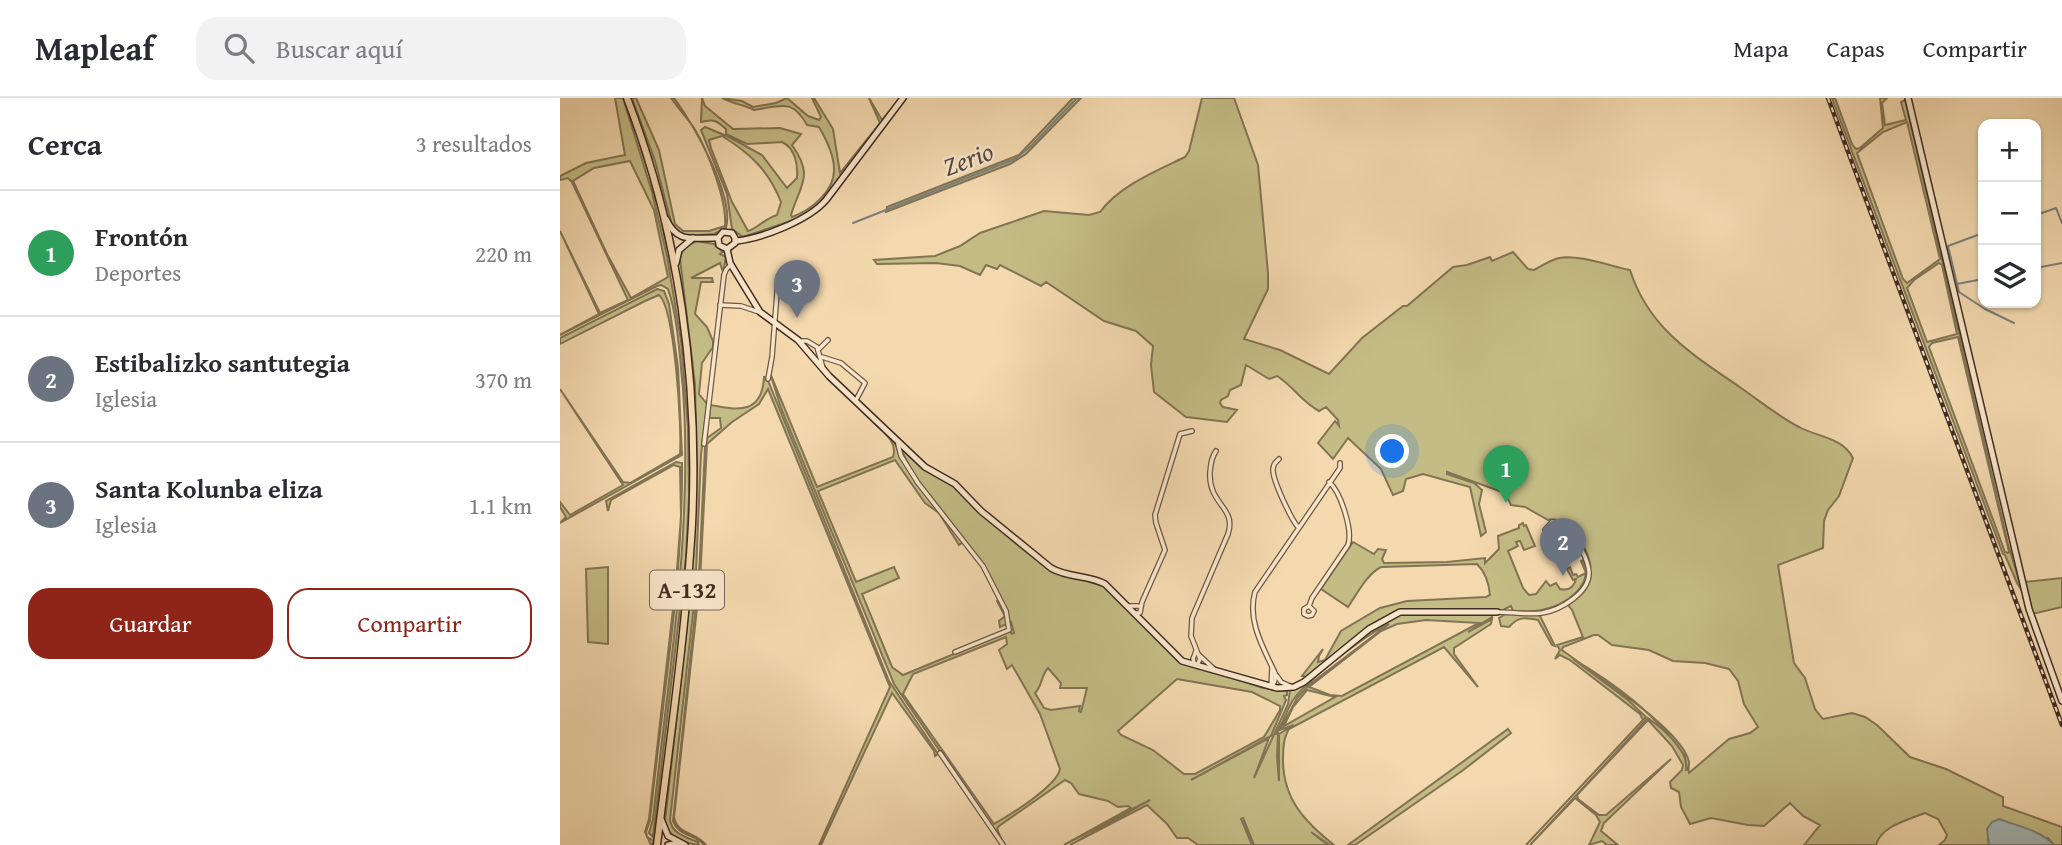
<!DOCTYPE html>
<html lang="es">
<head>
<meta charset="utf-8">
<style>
  :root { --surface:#fff; --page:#f2f2f3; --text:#2b2b33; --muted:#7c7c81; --line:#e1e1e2; --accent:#8f2418 }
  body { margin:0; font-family:"Gentium Book Plus",serif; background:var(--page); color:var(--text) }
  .controls { position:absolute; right:21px; top:21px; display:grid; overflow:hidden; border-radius:14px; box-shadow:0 2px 5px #0004 }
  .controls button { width:63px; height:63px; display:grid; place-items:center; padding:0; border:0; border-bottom:2px solid var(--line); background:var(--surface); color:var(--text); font:35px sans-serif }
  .you { position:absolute; left:833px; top:354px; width:24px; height:24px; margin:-18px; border:5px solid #fff; border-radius:50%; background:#1a73e8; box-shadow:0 0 0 10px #1a73e833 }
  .badge { display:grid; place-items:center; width:46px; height:46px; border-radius:50%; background:var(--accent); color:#fff; font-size:23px; font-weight:700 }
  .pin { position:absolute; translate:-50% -58px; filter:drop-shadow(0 2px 4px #0008) }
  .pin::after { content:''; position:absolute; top:37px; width:24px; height:21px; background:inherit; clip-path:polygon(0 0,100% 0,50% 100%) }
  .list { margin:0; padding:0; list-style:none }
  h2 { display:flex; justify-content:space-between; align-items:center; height:91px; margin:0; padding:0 28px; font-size:30px }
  h2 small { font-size:23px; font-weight:400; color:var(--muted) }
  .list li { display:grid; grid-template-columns:46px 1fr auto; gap:21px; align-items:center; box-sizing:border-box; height:126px; padding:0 28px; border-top:2px solid var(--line) }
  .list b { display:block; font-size:26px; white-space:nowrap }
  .list p { margin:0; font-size:23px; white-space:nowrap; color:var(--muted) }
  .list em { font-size:23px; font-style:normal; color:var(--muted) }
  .actions { display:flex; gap:14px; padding:21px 28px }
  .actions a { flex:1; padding:16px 0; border:2px solid var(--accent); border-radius:21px; text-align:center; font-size:24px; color:var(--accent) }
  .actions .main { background:var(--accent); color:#fff }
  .icon { flex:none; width:38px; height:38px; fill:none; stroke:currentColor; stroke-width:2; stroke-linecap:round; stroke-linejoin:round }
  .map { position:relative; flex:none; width:1502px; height:747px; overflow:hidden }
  header { display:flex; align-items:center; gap:42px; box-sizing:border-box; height:98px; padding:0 35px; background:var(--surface); border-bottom:2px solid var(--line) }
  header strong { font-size:33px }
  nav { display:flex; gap:38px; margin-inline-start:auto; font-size:24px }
  .search { width:490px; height:63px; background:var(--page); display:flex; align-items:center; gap:18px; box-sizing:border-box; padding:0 24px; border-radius:21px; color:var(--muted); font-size:26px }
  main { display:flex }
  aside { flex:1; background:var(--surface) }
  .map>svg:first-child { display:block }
  .green { fill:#c4bc85; stroke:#827454; stroke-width:2; fill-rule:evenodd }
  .water { fill:#a2b7b7; stroke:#7b807c; stroke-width:2 }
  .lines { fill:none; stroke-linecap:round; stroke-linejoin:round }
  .stream { stroke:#7b807c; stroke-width:2 }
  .street-casing { stroke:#6e5846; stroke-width:6 }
  .secondary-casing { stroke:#412d23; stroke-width:8 }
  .primary-casing { stroke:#412d23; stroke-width:9 }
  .street { stroke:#f8e6cb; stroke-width:3.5 }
  .secondary { stroke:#f8e6cb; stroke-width:5 }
  .primary { stroke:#f4d9af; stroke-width:6 }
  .rail-casing { stroke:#412d23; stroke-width:4.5 }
  .rail { stroke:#f8e6cb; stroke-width:2; stroke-dasharray:5; stroke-linecap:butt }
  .labels { text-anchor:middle; stroke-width:5; stroke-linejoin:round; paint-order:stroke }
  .shield { fill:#f8e6cb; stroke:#786455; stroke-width:2 }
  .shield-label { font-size:23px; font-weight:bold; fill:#412d23 }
  .water-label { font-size:26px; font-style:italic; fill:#544941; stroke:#f8e6cb }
</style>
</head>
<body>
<header>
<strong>Mapleaf</strong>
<div class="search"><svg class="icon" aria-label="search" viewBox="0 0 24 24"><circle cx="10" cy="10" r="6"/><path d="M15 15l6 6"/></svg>Buscar aquí</div>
<nav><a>Mapa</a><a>Capas</a><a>Compartir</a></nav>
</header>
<main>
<aside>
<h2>Cerca<small>3 resultados</small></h2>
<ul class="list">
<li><span class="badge" style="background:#2e9e5b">1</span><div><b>Frontón</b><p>Deportes</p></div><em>220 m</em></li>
<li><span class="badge" style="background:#6b7280">2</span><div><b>Estibalizko santutegia</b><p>Iglesia</p></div><em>370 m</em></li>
<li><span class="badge" style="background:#6b7280">3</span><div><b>Santa Kolunba eliza</b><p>Iglesia</p></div><em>1.1 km</em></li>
</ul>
<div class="actions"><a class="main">Guardar</a><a>Compartir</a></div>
</aside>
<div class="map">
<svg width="1502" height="747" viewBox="0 0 1502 747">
  <rect width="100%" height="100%" fill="#f4d9af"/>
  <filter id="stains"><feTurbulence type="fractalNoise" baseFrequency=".00286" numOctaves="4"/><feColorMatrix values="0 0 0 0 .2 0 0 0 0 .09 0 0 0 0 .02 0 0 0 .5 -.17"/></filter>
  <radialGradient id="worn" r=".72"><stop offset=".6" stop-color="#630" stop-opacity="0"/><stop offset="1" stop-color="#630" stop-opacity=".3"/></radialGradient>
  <!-- green -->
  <g class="green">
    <path d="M55 0H63L92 94 107 158 121 242 128 329 129 397 126 460 93 739 89 735 93 721C108 578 133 436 123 291 120 262 118 219 108 191L101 187 97 188 0 237 39 216 0 133 40 215 68 202 12 84 8 80 0 82V78L26 65 65 57ZM70 63 94 112 108 179 71 200 47 156 13 83 34 70Z"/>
    <path d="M72 0H76L99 52 115 126 123 133H149L165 128C167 102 148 53 134 30 127 20 118 10 111 0H114C133 26 175 98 166 130L154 136 127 138 121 137 112 127 95 63Z"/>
    <path d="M142 0 145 8 173 31 220 30 241 36 232 47C254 78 241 85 231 117L232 119C251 112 275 93 274 71 274 58 266 41 259 29L247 27C232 0 221 8 194 12 183 6 172 6 162 0L182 3 193 9 216 5 227 0 248 18 259 22 261 19 252 0H254L273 31 280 75 320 25 309 0 322 22 341 0 260 107 234 122 183 139 172 131 167 96 141 32 145 29 169 39 202 57 227 90 237 80C238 66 235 50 222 44L187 46 166 36V31C154 20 153 22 141 24ZM162 38C190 55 209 73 221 104L217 117C204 121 198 130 188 133L172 104 151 50 149 42Z"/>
    <path d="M513 0H521L466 56 450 66 326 114 327 109 459 57Z"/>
    <path d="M642 0H674L698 67 708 175V191L684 241 720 252 769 276 802 240 843 208H847L893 169 907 167 930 159 932 163 953 154 968 171 974 172C982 168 990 162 999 160 1018 156 1050 168 1070 172 1089 231 1132 256 1181 290 1200 303 1218 318 1239 329 1257 339 1282 339 1293 360L1279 398 1268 412 1264 423 1263 450 1218 467 1234 565 1245 580 1255 611 1263 621 1292 615 1305 619 1317 627 1350 659 1386 671 1443 699V708L1502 729V747H1494L1488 740 1428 742 1429 747H1379L1385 742 1387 737 1378 721 1365 715C1348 722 1321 728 1316 747H1244L1260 727 1243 718 1230 705 1204 728 1188 727 1151 720 1130 726 1121 709 1119 694 1111 690 1110 684 1122 672 1123 667 1112 648 1088 622 1017 697 1018 701 1039 717H1046L1111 661 1044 725 1041 733 1058 747H1047L1042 743 1029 747 1040 724 1036 717 1015 700 970 747 1088 620C1103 631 1129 652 1126 672H1127L1125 658C1099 619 1055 585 1013 561L1068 602 1086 619 966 747 1083 622 1080 616 1010 562 1000 557 995 561 1000 552 997 547 1023 539 1012 512 1008 507C1020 499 1033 480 1030 465 1026 448 1008 416 988 422L965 409 951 407 945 395 887 374V376L914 385 922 392 919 406 926 434 921 438 910 389 863 376 846 381 843 393 833 397 821 371 788 340 773 361 758 345 775 323 779 328 778 322 766 309 759 313C742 304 733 288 717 278L709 281 686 267 681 287 670 292 668 298 661 302 660 305 663 309 677 312 667 324 626 319 594 294 591 267 593 248 576 233 544 223 486 184 481 188 440 167 437 171 426 167 420 177 400 168 376 165 317 166 314 162 375 158 400 148 420 135 484 113 529 117 540 114C559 88 596 73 625 59L629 53ZM1034 537H1038L1052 547 1089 552 1113 563 1145 565 1169 571 1178 583 1184 606 1198 629 1190 635 1169 641 1129 675C1128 671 1129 668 1129 664 1123 631 1029 573 1002 552L1003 549Z"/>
    <path d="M1272 0H1275L1292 46 1296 51 1300 50 1323 30 1320 0H1327L1322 5 1325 27 1346 22 1341 4 1345 2 1448 446 1462 493 1457 485 1445 457 1443 456ZM1347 24 1380 161 1347 185 1343 181 1297 55 1323 34ZM1379 165 1382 167 1397 236 1367 244 1347 190 1354 182ZM1398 239 1449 454 1448 455 1445 454 1369 249 1372 245Z"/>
    <path d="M136 143 154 146 163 154 160 156 166 159 163 174 160 165 131 180H152L153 184H141L135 216 147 229 153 243V249L142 265 139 296 147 306 141 357 135 497 110 722C112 736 126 739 138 744L139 747C123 745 108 740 105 723L129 509 137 373 135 286 120 161 123 150Z"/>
    <path d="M97 191 104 193 109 206 118 269 122 357 0 425 6 419 0 409V404L10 417 63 387 0 291 63 384 70 385 120 356C122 332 115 210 99 197L85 203 0 246V240Z"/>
    <path d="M210 275 257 389 333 359C338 343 323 334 312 323L315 324 334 343 340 358 357 386 403 444 399 447 379 415 365 405 335 362 258 393 296 484 334 469 339 480 302 496 332 569 343 577 450 533 452 536 454 535 451 524 440 529 439 523 445 518 437 503 440 499 424 468 357 382 339 348C354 362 368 376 388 383L489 470 545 489 617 562 628 567 653 573 703 590 727 593V597L724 598 726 602 711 638 631 682 709 640 694 680 728 606 730 592 747 584 811 532 839 516H932V519L908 534 932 521 931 526 894 550V556L918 589 884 549 729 631C723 641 723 652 723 664 724 702 745 724 774 747H770L751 734 768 747H694L683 720 681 721 692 747H638L628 740H617L607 726 587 707 510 747 590 702 504 747 571 710 568 708 558 709 548 703 519 696 511 685 505 682 439 728 437 731 444 747 334 586 221 310ZM866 522 919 525 782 598 770 597 749 589 821 533 837 526ZM829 526 750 586 737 600 720 632 734 627 719 636V683L717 659 718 635 715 636C723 627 726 613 733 602 747 582 806 536 829 526ZM446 539 447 546 439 552 447 571 452 567 480 616 500 671C497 688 450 717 434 726L343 596 353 576ZM488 570 501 585 500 590H527L521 614 519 613 520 608 491 612 484 610 475 595C482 589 481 577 488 570ZM617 581 692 594 720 608V612L704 639 635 676H624L593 652 561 637 558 633ZM747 592 775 599 724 628 733 609Z"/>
    <path d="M204 279 207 280 329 583 378 656 375 658 374 653 332 595 261 747H259L330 589 208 291 199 306 172 324 147 346 140 483 114 719C117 737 137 734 146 747H144C135 736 118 738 113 723L139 478 145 348 147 340 161 330 160 320H149L150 307C178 312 202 317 204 279Z"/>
    <path d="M116 364 122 365C123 485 102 603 90 722L86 734 87 739 94 743 91 747 85 734 89 721 116 485 121 418 120 369 114 367 51 402 48 413 46 403Z"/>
    <path d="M963 425 964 428 966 427 975 448 964 452 960 443 956 444 958 448 948 453 963 490 969 497 976 496 986 483 990 488 996 485 1000 491C1009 493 1014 489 1016 481L1013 482 1007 471 1010 469 1013 477 1016 476 1018 479 1026 475 1021 463 1023 462C1035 488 1005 507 982 512 973 514 963 513 953 513L951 508 943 512H838L809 528 747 579 742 578 763 551 759 558 758 564 765 562 781 533 820 510 847 503 926 499 930 497C929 485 924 473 917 466L821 469C807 476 797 496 788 509L761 491 793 444 814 456 818 451 826 452 822 461 824 465 887 464 925 460V465L939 451 938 438 959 430V427Z"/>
    <path d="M48 469V546L28 544 26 471Z"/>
    <path d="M1502 480V509L1472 516 1464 484Z"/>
    <path d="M947 515 979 516 995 548 992 547 978 522C963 519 958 519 949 529L941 528 939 520Z"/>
    <path d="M948 631 951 635 902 673 795 747H788Z"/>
  </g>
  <!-- water -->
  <path class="water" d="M1439 721C1457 728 1480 732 1494 747H1429L1427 731 1432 724Z"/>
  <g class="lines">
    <!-- stream -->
    <g class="stream">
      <path d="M1476 117 1496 110 1502 125"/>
      <path d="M293 125 455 61 471 48 517 0"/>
      <path d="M1423 135 1388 148 1399 194 1425 211 1454 225"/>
      <path d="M1476 170 1502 165"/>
      <path d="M1397 186 1423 181"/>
    </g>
    <defs>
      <g id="street">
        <path d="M160 207 181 208 199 214"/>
        <path d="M240 243H247L257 249 263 270"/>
        <path d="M258 252 268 242"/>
        <path d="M262 259 281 265 305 285 296 302"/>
        <path d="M208 281 212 259 218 182"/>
        <path d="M144 346 164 177 166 172 171 166"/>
        <path d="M338 346 341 358 358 385 423 468 446 513 449 532 395 554"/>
        <path d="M719 361C715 365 714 365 713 371 712 381 731 421 738 429"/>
        <path d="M567 508H579"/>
        <path d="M749 508 754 513 752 517 748 518 744 516V511L749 508 752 500 788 447C793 433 781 394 769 384"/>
        <path d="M937 514C951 514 968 517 982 515 1000 512 1030 495 1029 474 1028 458 1008 422 992 424L985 432 987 439 993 443 1014 439"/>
        <path d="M574 515H580L582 504 605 452 596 425 595 417 620 336 632 333"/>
        <path d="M639 557 654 571"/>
        <path d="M635 567 633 561 636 553"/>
        <path d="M637 567 640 561 631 538 632 520 668 436C677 409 648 407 650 374 651 366 651 360 656 353"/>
        <path d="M717 578 721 584 730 588"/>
        <path d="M711 589 712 570"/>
        <path d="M712 589 715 582V575C703 549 687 523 695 494L780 370V365"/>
        <path d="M380 655 443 747"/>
      </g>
      <g id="secondary">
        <path d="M1348 0 1469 511 1502 603"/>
        <path d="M106 121C118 147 134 139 158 140L163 134 172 135 175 140V145L167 151"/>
        <path d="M158 140 159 147 167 151 170 165 200 214 238 242 269 278 365 369 395 386 421 413 491 470C508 480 528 477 545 486L622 563 717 590 734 589 744 584 809 531 840 514H937"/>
        <path d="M176 143C203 140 249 122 266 102L343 0"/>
        <path d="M116 165 119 152 133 140"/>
        <path d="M101 721 108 738 125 747"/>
        <path d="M108 747 119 745"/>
      </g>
      <path id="primary" d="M67 0C119 135 139 282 132 426 126 533 110 641 97 747"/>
    </defs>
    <!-- street casing -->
    <use href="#street" class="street-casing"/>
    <!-- secondary casing -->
    <use href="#secondary" class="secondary-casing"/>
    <!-- primary casing -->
    <use href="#primary" class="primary-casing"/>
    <!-- street -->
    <use href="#street" class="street"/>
    <!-- secondary -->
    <use href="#secondary" class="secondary"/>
    <!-- primary -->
    <use href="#primary" class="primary"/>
    <defs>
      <path id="rail" d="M1268 0 1502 627"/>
    </defs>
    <!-- rail casing -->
    <use href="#rail" class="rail-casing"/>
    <!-- rail -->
    <use href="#rail" class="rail"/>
  </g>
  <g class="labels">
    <!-- shield labels -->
    <rect class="shield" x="90" y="472.5" width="74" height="39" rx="5"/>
    <g class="shield-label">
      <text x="127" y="500">A-132</text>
    </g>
    <!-- water labels -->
    <g class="water-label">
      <text transform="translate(408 61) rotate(-21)" y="9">Zerio</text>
    </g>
  </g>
  <rect width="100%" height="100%" filter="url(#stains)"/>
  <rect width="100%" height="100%" fill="url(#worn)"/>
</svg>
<div class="controls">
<button>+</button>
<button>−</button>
<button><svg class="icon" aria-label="layers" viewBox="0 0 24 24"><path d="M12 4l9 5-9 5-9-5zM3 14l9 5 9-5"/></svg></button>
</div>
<div class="you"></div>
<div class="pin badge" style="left:946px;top:405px;background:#2e9e5b">1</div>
<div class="pin badge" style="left:1003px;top:478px;background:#6b7280">2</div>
<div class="pin badge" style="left:237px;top:220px;background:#6b7280">3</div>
</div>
</main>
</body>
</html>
